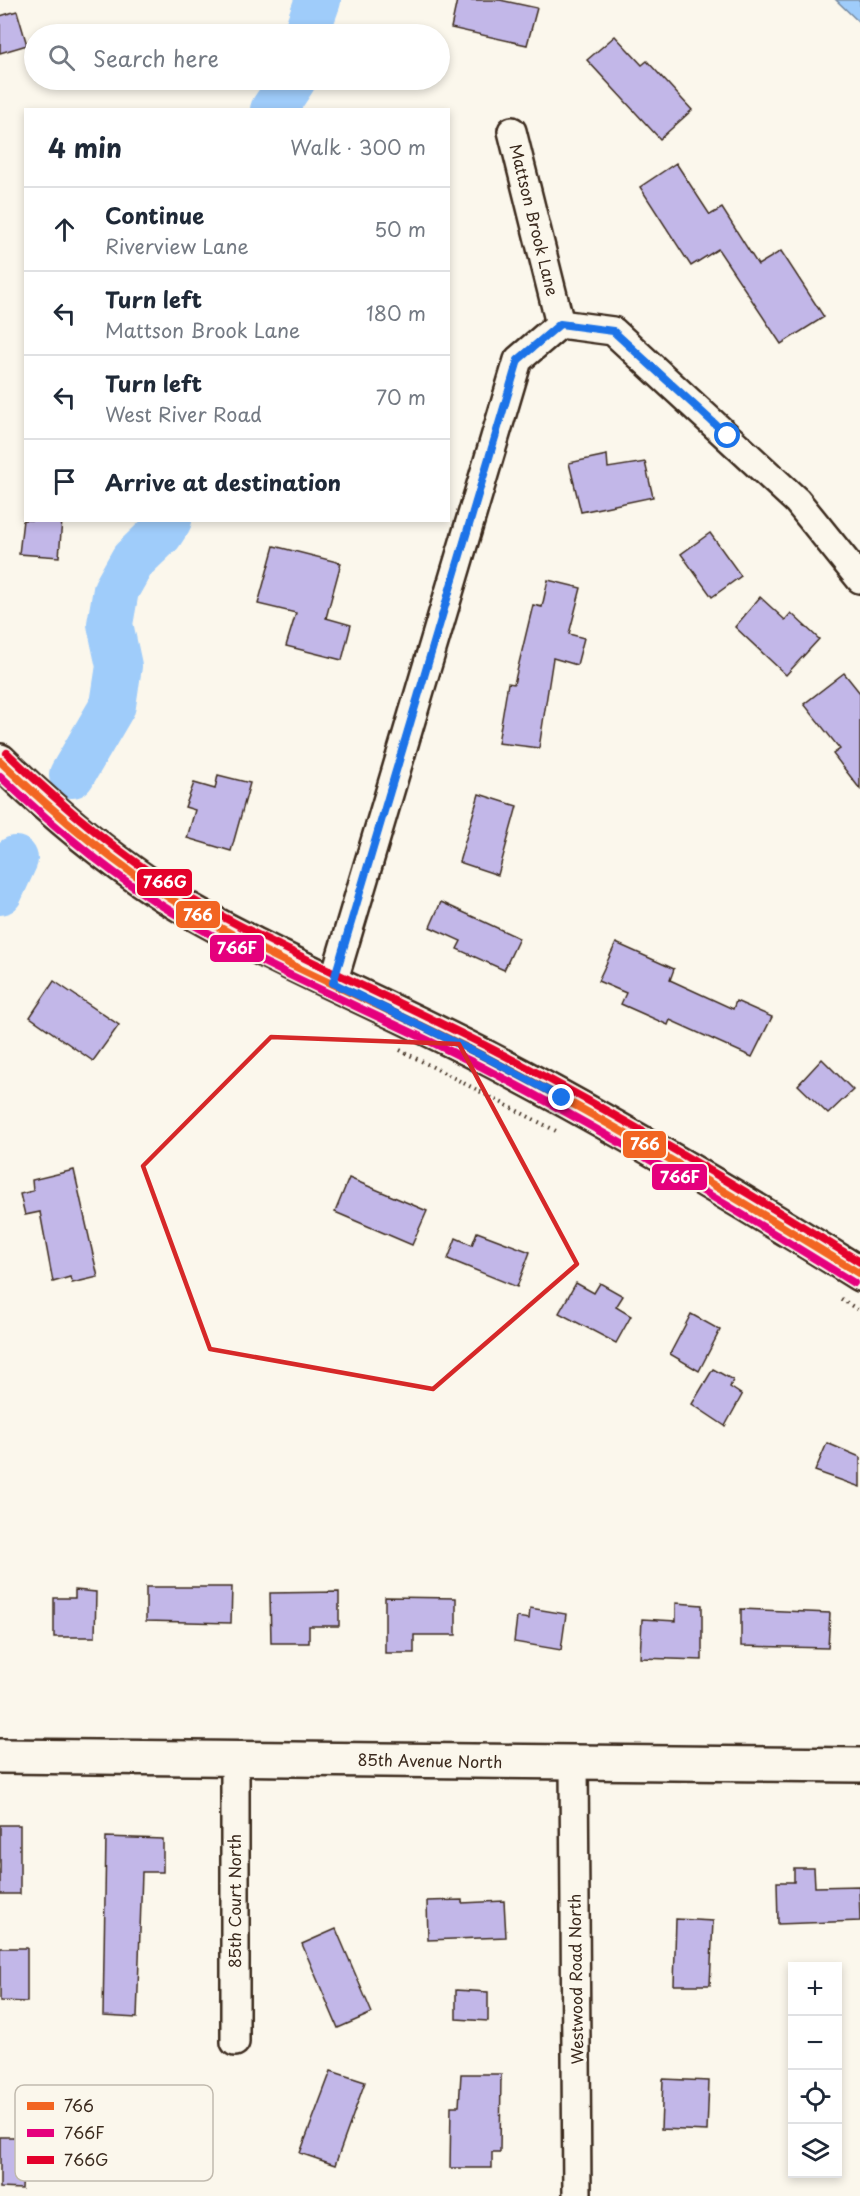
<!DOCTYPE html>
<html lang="en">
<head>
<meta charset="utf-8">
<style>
  :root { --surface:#fff; --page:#f6f6f7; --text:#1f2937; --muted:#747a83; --line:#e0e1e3 }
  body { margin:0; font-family:"Playpen Sans",sans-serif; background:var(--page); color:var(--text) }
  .controls { position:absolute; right:18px; bottom:18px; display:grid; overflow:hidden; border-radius:0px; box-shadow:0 3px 9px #0003 }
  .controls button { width:54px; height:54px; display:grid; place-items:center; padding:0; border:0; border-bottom:2px solid var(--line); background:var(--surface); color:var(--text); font:30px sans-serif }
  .stop { position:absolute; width:18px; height:18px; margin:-14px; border:4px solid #1a73e8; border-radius:50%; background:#fff }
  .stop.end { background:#1a73e8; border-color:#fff; box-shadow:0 2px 6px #0008 }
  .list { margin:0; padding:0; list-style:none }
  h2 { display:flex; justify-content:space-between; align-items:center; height:78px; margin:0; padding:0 24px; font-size:26px }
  h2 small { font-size:20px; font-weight:400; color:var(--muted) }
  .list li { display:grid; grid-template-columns:39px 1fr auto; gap:18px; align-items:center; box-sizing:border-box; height:84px; padding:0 24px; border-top:2px solid var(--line) }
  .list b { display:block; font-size:22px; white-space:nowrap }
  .list p { margin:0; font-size:20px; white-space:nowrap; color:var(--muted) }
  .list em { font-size:20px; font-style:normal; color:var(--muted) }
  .icon { flex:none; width:33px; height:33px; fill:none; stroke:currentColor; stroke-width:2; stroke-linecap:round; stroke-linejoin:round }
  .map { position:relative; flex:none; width:860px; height:2196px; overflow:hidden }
  .search { position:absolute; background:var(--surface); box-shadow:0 3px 9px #0003; left:24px; top:24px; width:426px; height:66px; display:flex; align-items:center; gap:15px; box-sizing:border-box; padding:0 21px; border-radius:33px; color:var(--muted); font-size:22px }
  .panel { position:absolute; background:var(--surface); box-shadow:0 3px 9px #0003; left:24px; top:108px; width:426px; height:414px; border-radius:0px }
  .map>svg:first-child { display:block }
  .water { fill:#9fccfa; stroke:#778ba2; stroke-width:1.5 }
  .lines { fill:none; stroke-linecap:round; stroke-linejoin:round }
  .river { stroke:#9fccfa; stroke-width:46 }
  .building { fill:#c2b7e8; stroke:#3b2a1e; stroke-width:1.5 }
  .minor-casing { stroke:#3b2a1e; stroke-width:32 }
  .tertiary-casing { stroke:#3b2a1e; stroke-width:38 }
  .path { stroke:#3b2a1e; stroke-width:4; stroke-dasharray:1.5 4.5; stroke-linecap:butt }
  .minor { stroke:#fbf7ec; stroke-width:27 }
  .tertiary { stroke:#fbf7ec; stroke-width:33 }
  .bus-1-casing { stroke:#fbf7ec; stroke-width:12 }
  .bus-2-casing { stroke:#fbf7ec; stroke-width:12 }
  .bus-3-casing { stroke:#fbf7ec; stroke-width:12 }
  .bus-1 { stroke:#f26522; stroke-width:8 }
  .bus-2 { stroke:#e5007d; stroke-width:8 }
  .bus-3 { stroke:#e4002b; stroke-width:8 }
  .route { stroke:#1a73e8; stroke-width:8 }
  .marked { fill:none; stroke:#d62828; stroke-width:4.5; stroke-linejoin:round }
  .labels { text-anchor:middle; stroke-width:6; stroke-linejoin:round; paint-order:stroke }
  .street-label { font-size:16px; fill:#3b2a1e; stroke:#fbf7ec }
  .key { fill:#fbf7ec; stroke:#c1baae; stroke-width:1.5 }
  .key-label { font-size:16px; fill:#3b2a1e }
  .line-badge { stroke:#fbf7ec; stroke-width:2 }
  .badge-label { font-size:16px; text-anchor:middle; font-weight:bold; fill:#fff }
</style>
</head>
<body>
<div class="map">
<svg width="860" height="2196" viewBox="0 0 860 2196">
  <rect width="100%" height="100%" fill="#fbf7ec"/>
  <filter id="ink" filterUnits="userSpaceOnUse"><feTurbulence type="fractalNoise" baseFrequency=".0167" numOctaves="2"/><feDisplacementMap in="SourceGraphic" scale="12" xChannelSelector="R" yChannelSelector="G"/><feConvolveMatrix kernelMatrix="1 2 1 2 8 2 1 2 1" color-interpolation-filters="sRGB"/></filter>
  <g filter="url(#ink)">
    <!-- water -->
    <path class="water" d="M836 0H860V23Z"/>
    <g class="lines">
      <!-- river -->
      <g class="river">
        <path d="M306 34 318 0"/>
        <path d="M273 110 293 80"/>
        <path d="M72 775 113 705 119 666 110 624 116 590 133 560 160 534 169 520"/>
        <path d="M0 892 15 859"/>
      </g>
    </g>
    <!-- building -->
    <g class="building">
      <path d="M457 0H500L537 8 527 45 451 28Z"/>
      <path d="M17 11 27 45 0 53V16Z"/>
      <path d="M615 36 642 65 647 61 692 110 660 139 587 60Z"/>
      <path d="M676 163 710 215 722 208 758 265 781 251 824 317 781 344 718 249 691 266 640 187Z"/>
      <path d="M607 455 608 468 645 462 653 497 581 512 569 463Z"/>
      <path d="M23 520H62L59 557 19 554Z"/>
      <path d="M710 533 741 576 712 597 681 554Z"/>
      <path d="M274 546 341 563 326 618 351 625 342 660 286 646 296 613 258 604Z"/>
      <path d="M548 580 581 588 569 634 584 638 577 665 553 658 539 748 498 743 508 683 514 684 533 605 542 607Z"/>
      <path d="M760 597 785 620 791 613 819 639 786 675 735 627Z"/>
      <path d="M844 673 860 693V789L833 754 840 749 804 704Z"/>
      <path d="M218 775 250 783 231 851 187 838 195 810 185 807 194 783 215 789Z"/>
      <path d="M479 794 517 806 498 875 459 862Z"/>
      <path d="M441 902 519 938 504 970 457 949 461 941 430 927Z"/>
      <path d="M616 943 674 969 670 980 733 1009 736 1001 772 1017 752 1057 670 1020 668 1025 621 1004 626 993 598 981Z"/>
      <path d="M54 981 119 1025 93 1061 30 1017Z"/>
      <path d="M822 1059 853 1090 828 1114 798 1085Z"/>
      <path d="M74 1170 98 1277 72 1283 70 1277 53 1282 40 1212 25 1215 20 1194 33 1191 32 1180Z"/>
      <path d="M349 1178 427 1211 412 1245 335 1212Z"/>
      <path d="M477 1232 530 1252 517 1287 448 1259 456 1238 472 1245Z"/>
      <path d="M576 1283 594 1293 600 1283 623 1296 616 1307 631 1316 616 1343 559 1313Z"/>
      <path d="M691 1314 720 1330 699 1371 670 1354Z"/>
      <path d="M713 1369 733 1380 730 1387 742 1395 725 1426 692 1404Z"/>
      <path d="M827 1443 860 1457V1487L815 1471Z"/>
      <path d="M146 1587H232L231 1623 146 1621Z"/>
      <path d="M75 1590 96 1592 95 1637H54V1598H75Z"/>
      <path d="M339 1592V1626H309V1643H271L270 1593Z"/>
      <path d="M385 1597 456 1598V1635H414V1653H385Z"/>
      <path d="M676 1603 702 1605V1660L640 1658 642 1619 676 1621Z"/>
      <path d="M530 1608 566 1614 561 1650 514 1642 517 1617 529 1619Z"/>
      <path d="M741 1609 830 1613 828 1648 741 1646Z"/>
      <rect x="0" y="1825" width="20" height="69"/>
      <path d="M106 1837 163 1839V1872H142L137 2018 103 2016Z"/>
      <path d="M794 1868H814L815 1887 859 1886 860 1921 778 1924 777 1882H794Z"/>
      <path d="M462 1900V1903L504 1901 506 1937 428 1940 427 1901Z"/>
      <path d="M676 1919 713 1921 710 1985H674Z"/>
      <path d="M336 1929 372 2013 338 2028 302 1944Z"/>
      <path d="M0 1948H27V2002L0 2001Z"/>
      <path d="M456 1990 488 1992V2021L456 2019Z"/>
      <path d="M331 2071 365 2082 335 2165 300 2153Z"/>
      <path d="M461 2074H501L500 2152H492V2168H450L451 2106H459Z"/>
      <path d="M663 2079 709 2081 707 2131 661 2129Z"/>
      <path d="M0 2137H24L22 2189 0 2188Z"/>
    </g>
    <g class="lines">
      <defs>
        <g id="minor">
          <path d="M560 324 613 331 797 501 860 579"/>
          <path d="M333 983 518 360 560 324 512 131"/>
          <path d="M235 1759V2042"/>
          <path d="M574 1763 577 2196"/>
        </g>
        <g id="tertiary">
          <path d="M0 761C49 809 102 854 160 892 191 913 224 929 257 946 334 985 412 1019 489 1059 616 1125 738 1198 860 1274"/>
          <path d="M0 1756 860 1765"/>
        </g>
      </defs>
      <!-- minor casing -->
      <use href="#minor" class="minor-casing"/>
      <!-- tertiary casing -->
      <use href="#tertiary" class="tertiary-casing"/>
      <!-- path -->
      <g class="path">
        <path d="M400 1050 558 1132"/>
        <path d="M841 1299 860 1311"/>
      </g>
      <!-- minor -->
      <use href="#minor" class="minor"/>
      <!-- tertiary -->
      <use href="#tertiary" class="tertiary"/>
      <defs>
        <path id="bus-1" d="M0 761C53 812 110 861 173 900 271 962 385 1005 489 1059 616 1125 738 1199 860 1274"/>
        <path id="bus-2" d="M0 776C54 827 112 876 177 915 274 973 381 1015 482 1067 609 1133 732 1207 854 1283"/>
        <path id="bus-3" d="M7 753C60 804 116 852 178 891 211 912 246 929 280 946 350 981 422 1013 492 1049 618 1114 739 1187 860 1262"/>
      </defs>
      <!-- bus-1 casing -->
      <use href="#bus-1" class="bus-1-casing"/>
      <!-- bus-2 casing -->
      <use href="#bus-2" class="bus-2-casing"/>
      <!-- bus-3 casing -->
      <use href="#bus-3" class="bus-3-casing"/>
      <!-- bus-1 -->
      <use href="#bus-1" class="bus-1"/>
      <!-- bus-2 -->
      <use href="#bus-2" class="bus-2"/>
      <!-- bus-3 -->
      <use href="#bus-3" class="bus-3"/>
    </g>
  </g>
  <g class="lines" filter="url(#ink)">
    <!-- route -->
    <path class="route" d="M562 1098 487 1058 333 983 518 360 560 324 613 331 728 436"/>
  </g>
  <!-- marked area -->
  <path class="marked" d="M271 1037 459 1044 577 1264 433 1389 210 1349 143 1166Z"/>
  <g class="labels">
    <!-- street labels -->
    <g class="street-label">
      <text transform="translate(534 220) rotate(76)" y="6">Mattson Brook Lane</text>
      <text transform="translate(430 1761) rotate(1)" y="6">85th Avenue North</text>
      <text transform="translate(235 1901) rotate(-90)" y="6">85th Court North</text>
      <text transform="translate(576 1979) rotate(-91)" y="6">Westwood Road North</text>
    </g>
  </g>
  <!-- legend -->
  <rect x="15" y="2085" width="198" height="96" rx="9" class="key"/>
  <rect x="27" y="2102" width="27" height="8" fill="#f26522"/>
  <rect x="27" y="2129" width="27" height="8" fill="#e5007d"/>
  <rect x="27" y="2156" width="27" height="8" fill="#e4002b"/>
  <g class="key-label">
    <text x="64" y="2112">766</text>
    <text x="64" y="2139">766F</text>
    <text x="64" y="2166">766G</text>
  </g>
  <g class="line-badge">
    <rect x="136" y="868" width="57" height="29" rx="6" fill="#e4002b"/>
    <rect x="175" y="900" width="46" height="29" rx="6" fill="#f26522"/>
    <rect x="209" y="934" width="56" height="29" rx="6" fill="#e5007d"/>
    <rect x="622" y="1130" width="45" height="29" rx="6" fill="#f26522"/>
    <rect x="651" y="1163" width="57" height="28" rx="6" fill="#e5007d"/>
  </g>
  <g class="badge-label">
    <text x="165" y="888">766G</text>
    <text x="198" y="921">766</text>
    <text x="237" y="954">766F</text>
    <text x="645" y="1150">766</text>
    <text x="680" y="1183">766F</text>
  </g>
</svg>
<div class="controls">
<button>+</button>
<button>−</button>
<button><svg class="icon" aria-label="locate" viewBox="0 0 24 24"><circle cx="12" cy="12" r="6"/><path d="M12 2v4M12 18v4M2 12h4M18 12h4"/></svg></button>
<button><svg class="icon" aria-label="layers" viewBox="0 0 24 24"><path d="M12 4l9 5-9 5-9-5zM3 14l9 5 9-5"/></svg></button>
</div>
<div class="stop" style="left:728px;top:436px"></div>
<div class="stop end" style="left:562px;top:1098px"></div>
<div class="search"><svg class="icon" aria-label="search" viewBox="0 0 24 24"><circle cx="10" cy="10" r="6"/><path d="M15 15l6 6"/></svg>Search here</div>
<section class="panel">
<h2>4 min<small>Walk · 300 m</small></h2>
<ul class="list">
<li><svg class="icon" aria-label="ahead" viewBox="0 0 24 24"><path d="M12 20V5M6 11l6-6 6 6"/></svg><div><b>Continue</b><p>Riverview Lane</p></div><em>50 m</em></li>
<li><svg class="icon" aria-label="left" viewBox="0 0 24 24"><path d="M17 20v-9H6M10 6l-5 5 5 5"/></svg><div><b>Turn left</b><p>Mattson Brook Lane</p></div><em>180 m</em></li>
<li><svg class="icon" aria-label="left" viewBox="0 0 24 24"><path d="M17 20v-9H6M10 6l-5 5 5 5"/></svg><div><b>Turn left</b><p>West River Road</p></div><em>70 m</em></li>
<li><svg class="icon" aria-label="arrive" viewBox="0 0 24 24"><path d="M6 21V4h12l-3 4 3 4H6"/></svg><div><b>Arrive at destination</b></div></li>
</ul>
</section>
</div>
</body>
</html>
